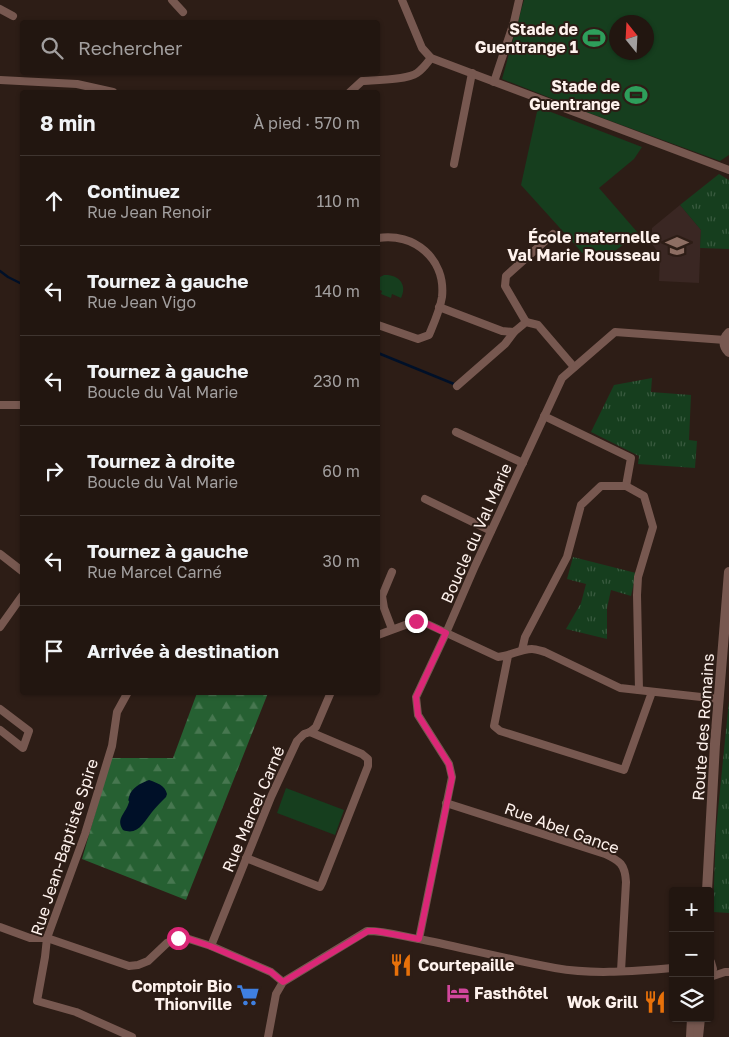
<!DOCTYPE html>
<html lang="fr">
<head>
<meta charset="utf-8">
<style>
  :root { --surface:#221610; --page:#2a1f19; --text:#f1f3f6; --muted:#a29f9f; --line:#3f3530 }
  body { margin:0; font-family:"Golos Text",sans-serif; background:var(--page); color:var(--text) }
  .controls { position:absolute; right:15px; bottom:15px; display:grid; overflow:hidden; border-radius:5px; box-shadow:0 1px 4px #0004 }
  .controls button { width:45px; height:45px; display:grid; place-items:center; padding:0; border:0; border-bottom:1px solid var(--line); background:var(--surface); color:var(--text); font:25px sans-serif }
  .compass { position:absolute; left:609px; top:15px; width:45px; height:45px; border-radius:50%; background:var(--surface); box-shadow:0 1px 4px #0004; rotate:342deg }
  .stop { position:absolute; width:15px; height:15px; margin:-11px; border:4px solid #db2777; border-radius:50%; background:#fff }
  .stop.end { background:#db2777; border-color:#fff; box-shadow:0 1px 5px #0008 }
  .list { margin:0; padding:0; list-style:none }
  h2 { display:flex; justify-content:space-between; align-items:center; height:65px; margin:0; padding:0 20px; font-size:21px }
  h2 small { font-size:16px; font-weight:400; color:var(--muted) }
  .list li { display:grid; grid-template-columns:32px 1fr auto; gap:15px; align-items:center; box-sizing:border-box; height:90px; padding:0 20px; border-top:1px solid var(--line) }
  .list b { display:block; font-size:19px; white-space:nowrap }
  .list p { margin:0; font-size:16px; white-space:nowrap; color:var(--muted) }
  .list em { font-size:16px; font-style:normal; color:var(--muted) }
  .icon { flex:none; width:28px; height:28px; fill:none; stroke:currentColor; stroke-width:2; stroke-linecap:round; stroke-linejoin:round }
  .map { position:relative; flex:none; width:729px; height:1037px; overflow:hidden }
  .search { position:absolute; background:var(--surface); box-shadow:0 1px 4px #0004; left:20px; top:20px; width:360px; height:55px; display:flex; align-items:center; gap:12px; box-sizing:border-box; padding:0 18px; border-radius:5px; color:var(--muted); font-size:19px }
  .panel { position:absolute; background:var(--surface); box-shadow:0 1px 4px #0004; left:20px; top:90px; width:360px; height:605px; border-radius:5px }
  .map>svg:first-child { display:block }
  .education { fill:#3a2723 }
  .grass { fill:url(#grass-tufts) }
  .forest { fill:url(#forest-firs) }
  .green { fill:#163e1e; fill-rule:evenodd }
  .water { fill:#001028 }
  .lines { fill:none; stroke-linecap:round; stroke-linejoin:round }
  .stream { stroke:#001028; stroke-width:2.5 }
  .minor { stroke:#775850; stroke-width:8 }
  .tertiary { stroke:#775850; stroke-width:10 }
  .route { stroke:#db2777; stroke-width:6 }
  .labels { text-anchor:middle; stroke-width:4; stroke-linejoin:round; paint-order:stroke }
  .poi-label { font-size:16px; font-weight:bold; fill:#fef2ed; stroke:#2d1d16; text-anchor:end }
  .street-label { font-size:16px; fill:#fef2ed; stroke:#2d1d16 }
</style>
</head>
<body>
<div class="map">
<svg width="729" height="1037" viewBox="0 0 729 1037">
  <defs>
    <pattern id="grass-tufts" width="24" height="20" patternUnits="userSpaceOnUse" patternTransform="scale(1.25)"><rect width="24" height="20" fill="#163e1e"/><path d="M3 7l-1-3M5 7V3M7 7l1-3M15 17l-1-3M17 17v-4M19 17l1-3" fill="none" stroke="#395a3f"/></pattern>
    <pattern id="forest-firs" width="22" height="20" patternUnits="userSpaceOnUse" patternTransform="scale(1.25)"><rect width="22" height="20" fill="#266032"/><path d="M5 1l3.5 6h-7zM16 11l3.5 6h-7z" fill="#477750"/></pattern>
  </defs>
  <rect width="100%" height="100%" fill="#2d1d16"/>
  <!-- education -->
  <path class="education" d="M680 205 701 230 699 283 659 281 660 255 652 244V228Z"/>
  <!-- grass -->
  <g class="grass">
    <path d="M719 174 729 180V249L700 248 701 230 680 205Z"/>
    <path d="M652 378 651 392 691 395 689 440 697 441 695 468 638 464 639 456 591 432 614 385Z"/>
    <path d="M573 557 636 573 631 596 611 590 607 608V639L566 629 581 603 586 584 567 579Z"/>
    <path d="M729 700V913L713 912 716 830Z"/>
  </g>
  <!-- forest -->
  <path class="forest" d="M197 693H268L186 900 82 859 111 758H173Z"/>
  <!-- green -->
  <g class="green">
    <path d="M524 0H729V155L720 161 586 112 502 79ZM616 22H646V52H616Z"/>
    <path d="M538 107 642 147 634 159 599 188 638 233 601 262 596 256 587 258 521 185Z"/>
    <path d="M384 275C398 274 408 284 401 298L392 294 391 298 381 294 382 291 378 289V278Z"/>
    <path d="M286 788 344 810 335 835 277 813Z"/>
  </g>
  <!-- water -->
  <path class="water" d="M149 780C157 783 165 785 167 794L166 797C161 802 156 807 152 812 144 822 138 836 123 830 116 819 124 815 128 805 131 798 127 804 129 797 131 788 141 783 149 780Z"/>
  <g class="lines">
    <!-- stream -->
    <g class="stream">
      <path d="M0 271 8 277 22 284"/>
      <path d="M378 353 454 384"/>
    </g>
    <!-- minor -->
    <g class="minor">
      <path d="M172 0 183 12"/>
      <path d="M402 0 422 48 431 58 729 170"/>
      <path d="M0 9 13 16"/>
      <path d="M0 80 77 84 113 92"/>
      <path d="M494 82 514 22 519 0"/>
      <path d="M350 92 362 81C375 80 407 80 417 73 423 69 427 63 431 58"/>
      <path d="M454 164 472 73"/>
      <path d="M378 238C414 232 446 259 442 297 440 310 434 323 429 335L418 339 378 325"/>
      <path d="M439 307 502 331 514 332 526 322 538 325 574 367"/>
      <path d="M526 322 505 286 506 276 553 234"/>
      <path d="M457 386 505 344 514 332"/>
      <path d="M0 405H22"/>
      <path d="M544 416 631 458 626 486"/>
      <path d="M456 432 523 463"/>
      <path d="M425 499 491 531"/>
      <path d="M0 554 22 571"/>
      <path d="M0 627 22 596"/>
      <path d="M392 629 384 608 382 596 392 572"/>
      <path d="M378 635 416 621 423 622 498 657C510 656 520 649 532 649 536 649 541 651 545 652L620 688 719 699"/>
      <path d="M522 650 525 637 567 557 581 505 601 486H626L644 496 653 527 638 577 637 595 639 690"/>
      <path d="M508 656 494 726 500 731 624 770 652 692"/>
      <path d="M128 692 117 712 112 746 85 834 47 938 45 957 37 1001 76 1012 132 1037"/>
      <path d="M0 709 29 731 23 748 0 730"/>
      <path d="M446 803 605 854C620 861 625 864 626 882L621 971"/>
      <path d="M246 858 320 887 322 883 368 766V759L362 754 310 732"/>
      <path d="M0 927 30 938H47L129 966 138 965 148 961 167 943 178 938 189 939 211 946 271 972 283 982"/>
      <path d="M419 939 452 777 449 764 418 715 416 697 446 633 475 566 562 378 615 332 725 340"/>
      <path d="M211 946 271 797 297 741 304 734 310 732 316 727 331 692"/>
      <path d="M710 977 725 972H729"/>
      <path d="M268 1037 276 994 283 982 367 931C386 931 405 937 424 940 468 949 511 960 555 968 594 975 634 971 673 968"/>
    </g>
    <!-- tertiary -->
    <g class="tertiary">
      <path d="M729 333C723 339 723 346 729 352"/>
      <path d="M707 891 715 744 729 572"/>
      <path d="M710 962 712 969 710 975"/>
      <path d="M691 1037 692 1018"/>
      <path d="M698 1037 700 1018"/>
    </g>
  </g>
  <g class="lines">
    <!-- route -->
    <path class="route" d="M178 938 189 939 210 946 271 972 283 982 368 931H376L419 939 452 778 449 764 418 715 416 697 446 633 423 622 416 621"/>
  </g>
  <!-- icons -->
  <defs>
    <symbol id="stadium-bare" viewBox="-9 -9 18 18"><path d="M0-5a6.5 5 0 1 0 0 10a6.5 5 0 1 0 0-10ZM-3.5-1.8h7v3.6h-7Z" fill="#2e9e5b" stroke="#2d1d16" stroke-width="2.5" paint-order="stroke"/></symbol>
    <symbol id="school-bare" viewBox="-9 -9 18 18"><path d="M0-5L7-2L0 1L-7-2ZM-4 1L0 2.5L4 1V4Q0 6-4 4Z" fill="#8d6e63" stroke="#2d1d16" stroke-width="2.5" paint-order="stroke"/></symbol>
    <symbol id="restaurant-bare" viewBox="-9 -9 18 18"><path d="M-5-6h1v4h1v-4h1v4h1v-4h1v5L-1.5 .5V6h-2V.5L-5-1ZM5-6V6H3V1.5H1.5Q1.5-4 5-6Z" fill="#e8710a" stroke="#2d1d16" stroke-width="2.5" paint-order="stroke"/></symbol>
    <symbol id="hotel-bare" viewBox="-9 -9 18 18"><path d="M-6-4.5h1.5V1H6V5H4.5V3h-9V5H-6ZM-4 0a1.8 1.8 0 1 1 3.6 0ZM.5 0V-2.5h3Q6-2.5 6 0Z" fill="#d1479c" stroke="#2d1d16" stroke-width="2.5" paint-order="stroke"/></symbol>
    <symbol id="supermarket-bare" viewBox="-9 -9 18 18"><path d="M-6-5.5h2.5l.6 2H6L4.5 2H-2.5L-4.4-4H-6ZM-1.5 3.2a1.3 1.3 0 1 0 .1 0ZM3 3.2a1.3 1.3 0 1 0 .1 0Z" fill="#3f7fe0" stroke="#2d1d16" stroke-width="2.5" paint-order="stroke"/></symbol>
  </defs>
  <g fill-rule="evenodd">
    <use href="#stadium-bare" x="578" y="22" width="32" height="32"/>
    <use href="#stadium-bare" x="620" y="79" width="32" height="32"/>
    <use href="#school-bare" x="661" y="230" width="32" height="32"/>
    <use href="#restaurant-bare" x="385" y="949" width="32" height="32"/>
    <use href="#hotel-bare" x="442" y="977" width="32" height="32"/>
    <use href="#supermarket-bare" x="232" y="979" width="32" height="32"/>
    <use href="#restaurant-bare" x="639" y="986" width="32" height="32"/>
  </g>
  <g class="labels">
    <!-- poi labels -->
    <g class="poi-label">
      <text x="578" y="35">Stade de<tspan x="578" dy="18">Guentrange 1</tspan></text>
      <text x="620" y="92">Stade de<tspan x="620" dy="18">Guentrange</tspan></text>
      <text x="660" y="243">École maternelle<tspan x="660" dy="18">Val Marie Rousseau</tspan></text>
      <text x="418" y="971" text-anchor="start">Courtepaille</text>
      <text x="232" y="992">Comptoir Bio<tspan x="232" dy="18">Thionville</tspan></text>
      <text x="474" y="999" text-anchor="start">Fasthôtel</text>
      <text x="638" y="1008">Wok Grill</text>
    </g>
    <!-- street labels -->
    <g class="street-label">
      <text transform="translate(476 533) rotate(-66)" y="6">Boucle du Val Marie</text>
      <text transform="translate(703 727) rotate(-86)" y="6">Route des Romains</text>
      <text transform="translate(253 809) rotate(-67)" y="6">Rue Marcel Carné</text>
      <text transform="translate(562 828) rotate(20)" y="6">Rue Abel Gance</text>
      <text transform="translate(64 847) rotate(-72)" y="6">Rue Jean-Baptiste Spire</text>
    </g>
  </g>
</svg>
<div class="controls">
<button>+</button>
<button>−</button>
<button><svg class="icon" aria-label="layers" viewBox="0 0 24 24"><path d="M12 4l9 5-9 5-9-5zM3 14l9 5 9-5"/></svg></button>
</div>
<svg class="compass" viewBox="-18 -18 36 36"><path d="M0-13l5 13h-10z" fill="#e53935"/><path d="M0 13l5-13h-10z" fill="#a29f9f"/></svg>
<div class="stop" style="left:178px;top:938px"></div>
<div class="stop end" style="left:416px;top:621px"></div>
<div class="search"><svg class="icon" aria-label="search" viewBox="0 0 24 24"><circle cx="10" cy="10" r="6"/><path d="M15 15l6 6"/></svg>Rechercher</div>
<section class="panel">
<h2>8 min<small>À pied · 570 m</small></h2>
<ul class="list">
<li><svg class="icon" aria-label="ahead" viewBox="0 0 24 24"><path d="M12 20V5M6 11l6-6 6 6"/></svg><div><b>Continuez</b><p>Rue Jean Renoir</p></div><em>110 m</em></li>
<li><svg class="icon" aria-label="left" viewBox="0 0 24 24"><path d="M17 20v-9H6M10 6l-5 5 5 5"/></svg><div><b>Tournez à gauche</b><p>Rue Jean Vigo</p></div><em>140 m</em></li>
<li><svg class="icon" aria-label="left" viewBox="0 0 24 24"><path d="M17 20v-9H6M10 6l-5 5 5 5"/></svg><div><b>Tournez à gauche</b><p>Boucle du Val Marie</p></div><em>230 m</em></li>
<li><svg class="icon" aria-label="right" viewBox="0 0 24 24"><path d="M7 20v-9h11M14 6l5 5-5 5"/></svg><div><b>Tournez à droite</b><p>Boucle du Val Marie</p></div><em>60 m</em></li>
<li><svg class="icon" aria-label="left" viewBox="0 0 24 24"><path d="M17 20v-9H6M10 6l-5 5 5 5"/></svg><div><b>Tournez à gauche</b><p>Rue Marcel Carné</p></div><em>30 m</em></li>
<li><svg class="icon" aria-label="arrive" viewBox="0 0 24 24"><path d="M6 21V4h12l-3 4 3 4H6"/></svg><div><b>Arrivée à destination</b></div></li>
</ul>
</section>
</div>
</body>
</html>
